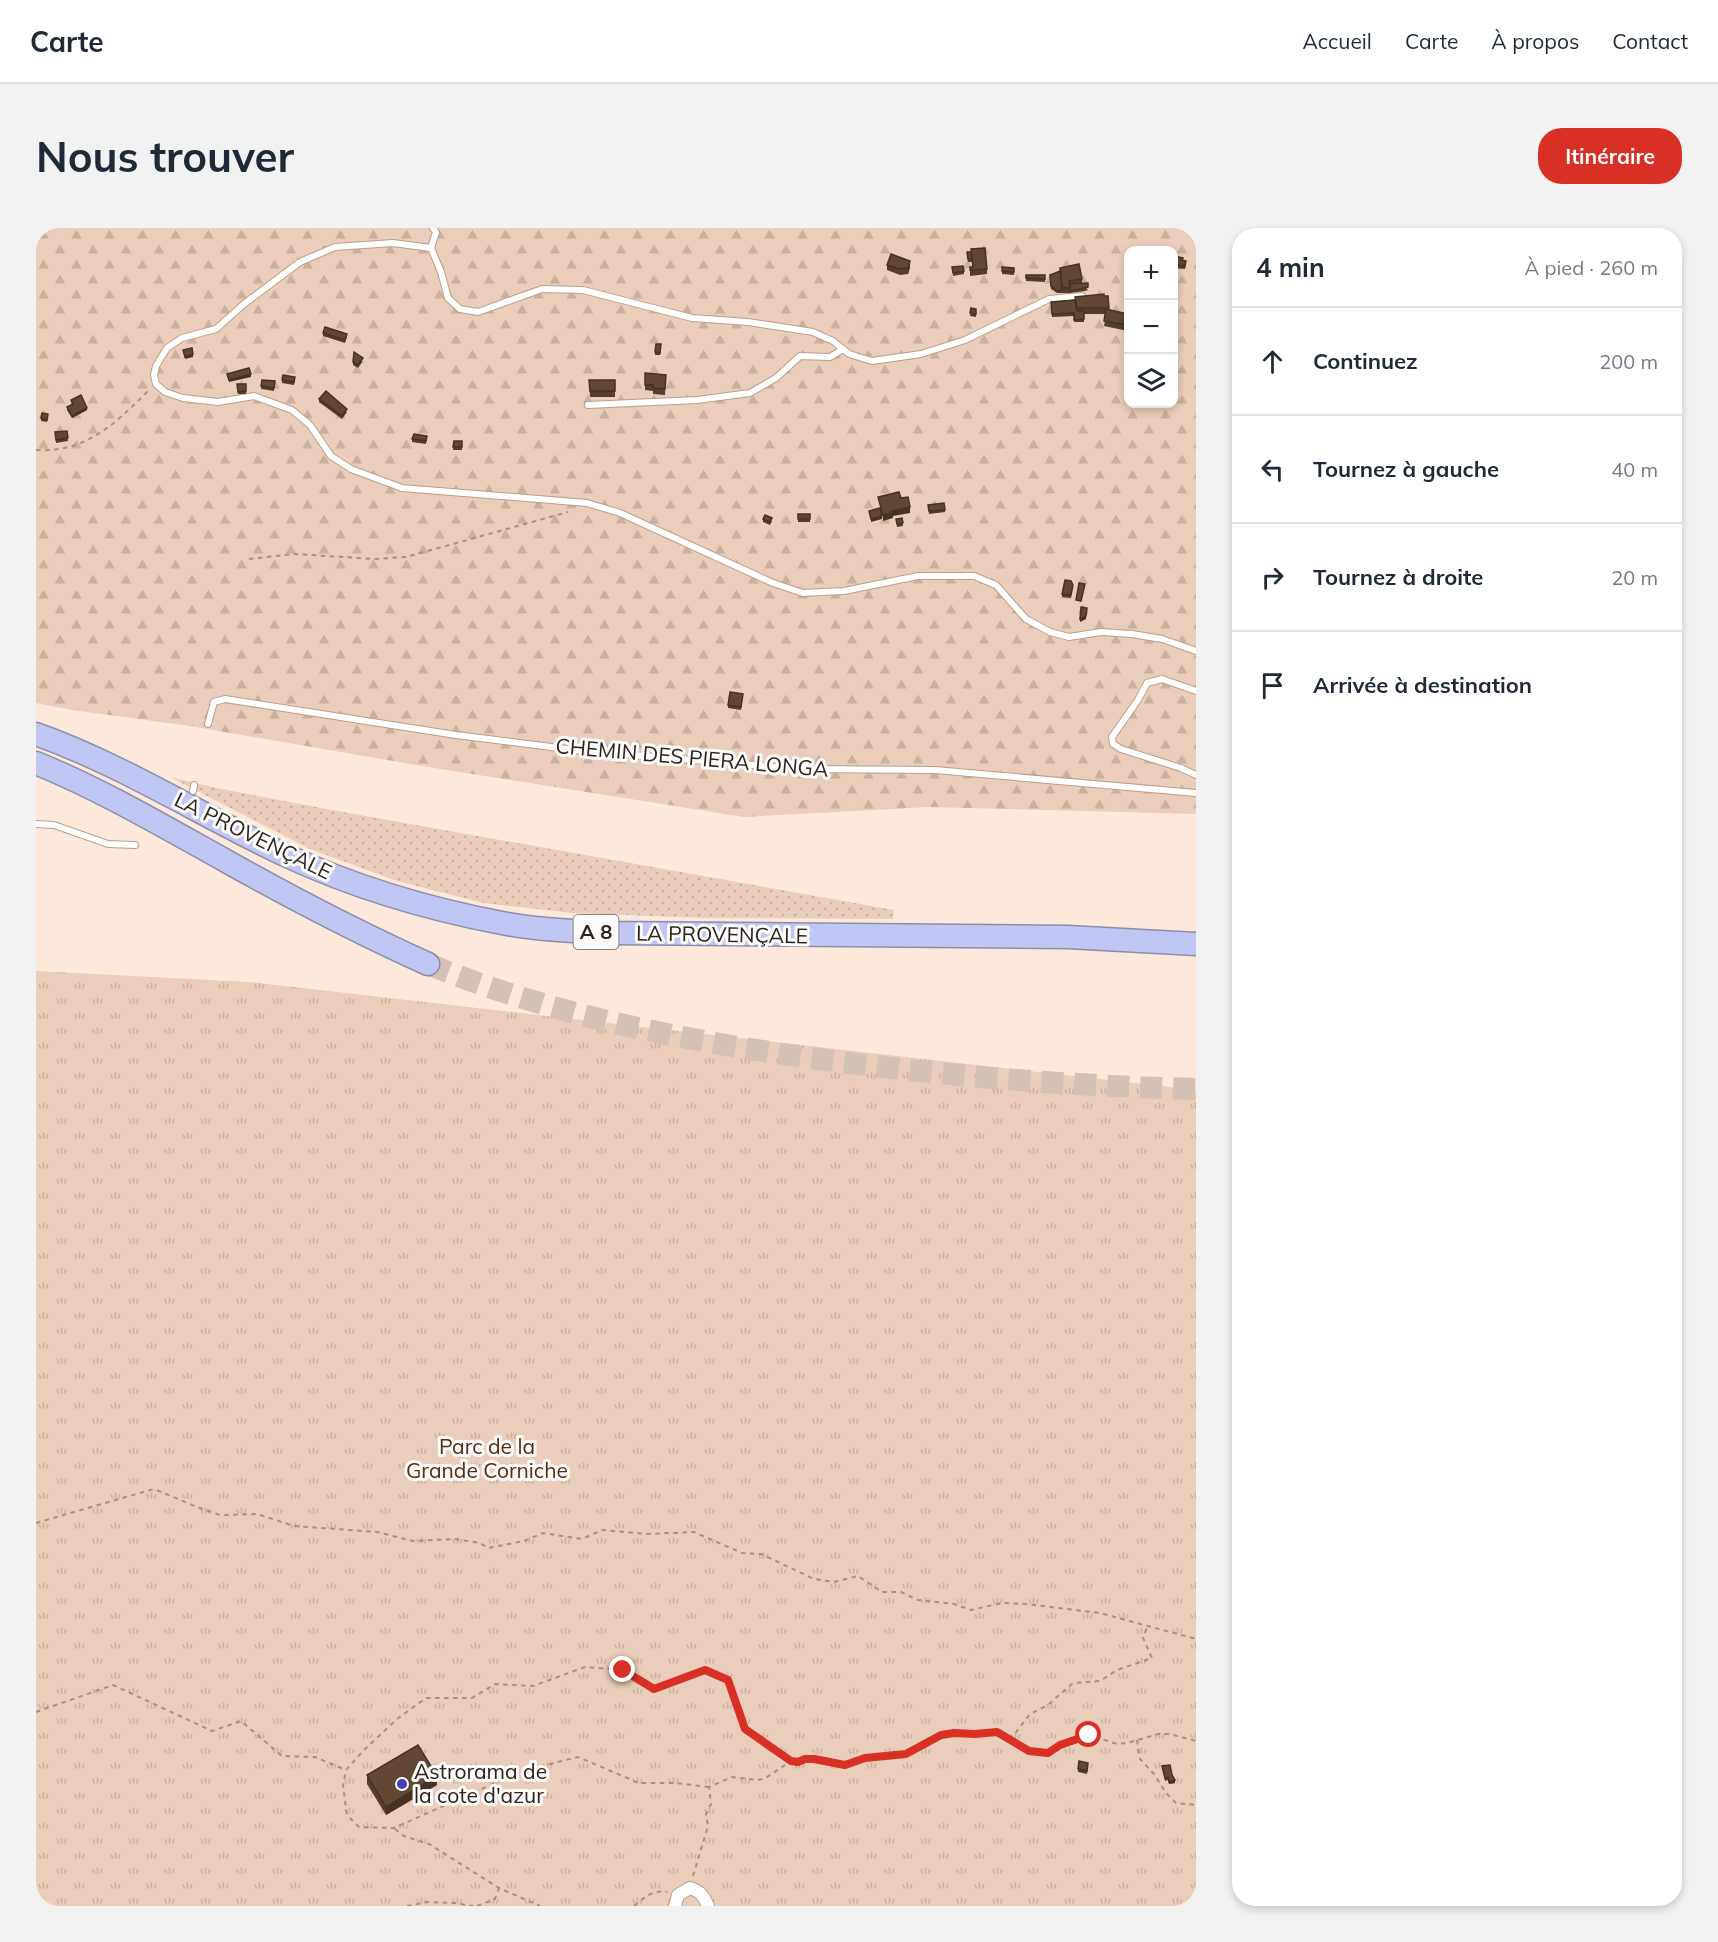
<!DOCTYPE html>
<html lang="fr">
<head>
<meta charset="utf-8">
<style>
  :root { --surface:#fff; --page:#f2f2f3; --text:#1f2937; --muted:#747a83; --line:#e0e1e3; --accent:#d93025 }
  body { margin:0; font-family:Mulish,sans-serif; background:var(--page); color:var(--text) }
  .controls { position:absolute; right:18px; top:18px; display:grid; overflow:hidden; border-radius:12px; box-shadow:0 3px 9px #0003 }
  .controls button { width:54px; height:54px; display:grid; place-items:center; padding:0; border:0; border-bottom:2px solid var(--line); background:var(--surface); color:var(--text); font:30px sans-serif }
  .stop { position:absolute; width:18px; height:18px; margin:-14px; border:4px solid #d93025; border-radius:50%; background:#fff }
  .stop.end { background:#d93025; border-color:#fff; box-shadow:0 2px 6px #0008 }
  .list { margin:0; padding:0; list-style:none }
  h2 { display:flex; justify-content:space-between; align-items:center; height:78px; margin:0; padding:0 24px; font-size:26px }
  h2 small { font-size:20px; font-weight:400; color:var(--muted) }
  .list li { display:grid; grid-template-columns:39px 1fr auto; gap:18px; align-items:center; box-sizing:border-box; height:108px; padding:0 24px; border-top:2px solid var(--line) }
  .list b { display:block; font-size:22px; white-space:nowrap }
  .list em { font-size:20px; font-style:normal; color:var(--muted) }
  .icon { flex:none; width:33px; height:33px; fill:none; stroke:currentColor; stroke-width:2; stroke-linecap:round; stroke-linejoin:round }
  .map { position:relative; flex:none; width:1160px; height:1678px; overflow:hidden; border-radius:24px }
  header { display:flex; align-items:center; gap:36px; box-sizing:border-box; height:84px; padding:0 30px; background:var(--surface); border-bottom:2px solid var(--line) }
  header strong { font-size:28px }
  nav { display:flex; gap:33px; margin-inline-start:auto; font-size:21px }
  .intro { display:flex; align-items:center; justify-content:space-between; box-sizing:border-box; height:144px; padding:0 36px }
  h1 { margin:0; font-size:42px }
  .button { padding:15px 27px; border-radius:24px; background:var(--accent); color:#fff; font-size:21px; font-weight:700 }
  main { display:flex; gap:36px; padding:0 36px }
  aside { flex:1; background:var(--surface); border-radius:24px; box-shadow:0 3px 9px #0003 }
  .map>svg:first-child { display:block }
  .grass { fill:url(#grass-dots) }
  .forest { fill:url(#forest-firs); fill-rule:evenodd }
  .park { fill:url(#park-tufts) }
  .lines { fill:none; stroke-linecap:round; stroke-linejoin:round }
  .highway-tunnel { stroke:#d4c1b5; stroke-width:22; stroke-dasharray:22 11; stroke-linecap:butt }
  .lane-casing { stroke:#bc9d89; stroke-width:8 }
  .street-casing { stroke:#bc9d89; stroke-width:14 }
  .highway-casing { stroke:#8e8da8; stroke-width:25 }
  .path { stroke:#a29187; stroke-width:2; stroke-dasharray:4.5 4.5; stroke-linecap:butt }
  .lane { stroke:#fff; stroke-width:6 }
  .street { stroke:#fff; stroke-width:12 }
  .highway { stroke:#c1c7f5; stroke-width:22 }
  .wall { fill:#543d2e }
  .shaded-wall { fill:#453225 }
  .building { fill:#624735; stroke:#453225; stroke-width:1.5 }
  .route { stroke:#d93025; stroke-width:8 }
  .poi-dot { fill:#4640b6; stroke:#fbfbfb; stroke-width:2 }
  .labels { text-anchor:middle; stroke-width:6; stroke-linejoin:round; paint-order:stroke }
  .shield { fill:#fbfbfb; stroke:#6c635e; stroke-width:1.5 }
  .shield-label { font-size:20px; font-weight:bold; fill:#2e221a }
  .street-label { font-size:21px; fill:#2e221a; stroke:#fbfbfb }
  .park-label { font-size:21px; fill:#572c0a; stroke:#fbfbfb }
  .poi-label { font-size:21px; fill:#2e221a; stroke:#fbfbfb; text-anchor:start }
</style>
</head>
<body>
<header>
<strong>Carte</strong>
<nav><a>Accueil</a><a>Carte</a><a>À propos</a><a>Contact</a></nav>
</header>
<div class="intro"><h1>Nous trouver</h1><a class="button">Itinéraire</a></div>
<main>
<div class="map">
<svg width="1160" height="1678" viewBox="0 0 1160 1678">
  <defs>
    <pattern id="grass-dots" width="8" height="8" patternUnits="userSpaceOnUse" patternTransform="scale(1.5)"><rect width="8" height="8" fill="#eacdba"/><path d="M2 2h.1M6 6h.1" fill="none" stroke="#c9b09f" stroke-width="1.8" stroke-linecap="round"/></pattern>
    <pattern id="forest-firs" width="22" height="20" patternUnits="userSpaceOnUse" patternTransform="scale(1.5)"><rect width="22" height="20" fill="#eacdba"/><path d="M5 1l3.5 6h-7zM16 11l3.5 6h-7z" fill="#c9b09f"/></pattern>
    <pattern id="park-tufts" width="24" height="20" patternUnits="userSpaceOnUse" patternTransform="scale(1.5)"><rect width="24" height="20" fill="#eacdba"/><path d="M3 7l-1-3M5 7V3M7 7l1-3M15 17l-1-3M17 17v-4M19 17l1-3" fill="none" stroke="#c9b09f"/></pattern>
  </defs>
  <rect width="100%" height="100%" fill="#fde9dc"/>
  <!-- grass -->
  <path class="grass" d="M134 549 185 561 296 582 858 682 857 691 668 690 536 685 447 675 361 653 274 621Z"/>
  <!-- forest -->
  <path class="forest" d="M0 0H1154L1160 9V586L892 579 708 589 386 538 154 498 36 482 0 475ZM1092 22H1138V176H1092Z"/>
  <!-- park -->
  <path class="park" d="M0 743 213 754 1160 862V1678H0Z"/>
  <g class="lines">
    <!-- highway-tunnel -->
    <path class="highway-tunnel" d="M392 736C521 789 651 813 789 832 912 848 1036 858 1160 861"/>
    <defs>
      <g id="lane">
        <path d="M397 0 400 4 395 20 357 15 299 19 264 34 208 76 180 101 146 110 131 120 120 138 118 147 120 156 129 164 147 170 182 174 218 168 256 182 274 197 295 228 315 241 366 260 551 275 584 285 737 355 767 365 808 363 882 348H938L960 357 990 391 1014 404 1033 409 1065 404 1096 406 1126 411 1160 423"/>
        <path d="M395 20 405 44 412 70 424 81 442 84 506 61 547 62 656 90 712 94 777 104 797 113 813 126 836 133 885 126 929 112 1013 71 1046 68"/>
        <path d="M552 177 661 172 714 165 740 150 764 128 794 129 807 121"/>
        <path d="M1160 463 1126 451 1111 455 1102 472 1076 509 1077 516 1085 521 1145 540 1160 547"/>
        <path d="M172 496 178 474 189 471 420 507 547 523 766 541 899 542 1160 565"/>
        <path d="M157 563 158 557"/>
        <path d="M0 596 18 597 72 616 99 617"/>
      </g>
      <path id="street" d="M639 1678 642 1667 654 1660C665 1663 668 1669 672 1678"/>
      <g id="highway">
        <path d="M0 506C87 537 166 588 249 627 318 659 392 681 466 695 502 702 538 703 575 705L1032 709 1160 716"/>
        <path d="M0 535C66 562 127 598 190 633 256 670 323 705 392 736"/>
      </g>
    </defs>
    <!-- lane casing -->
    <use href="#lane" class="lane-casing"/>
    <!-- street casing -->
    <use href="#street" class="street-casing"/>
    <!-- highway casing -->
    <use href="#highway" class="highway-casing"/>
    <!-- path -->
    <g class="path">
      <path d="M0 222C50 225 80 195 113 162"/>
      <path d="M213 331 258 326 339 331 370 329 532 284"/>
      <path d="M0 1295 118 1261 161 1279 184 1287 221 1286 258 1298 341 1304 377 1313 419 1311 444 1315 452 1320 488 1313 507 1305 546 1311 566 1302 611 1306 658 1304 706 1325 725 1326 778 1351 798 1354 822 1348 846 1364H865L882 1372 918 1376 935 1382 966 1375 990 1376 1064 1385 1160 1411"/>
      <path d="M0 1484 77 1457 176 1503 205 1493 246 1528 279 1529 310 1542"/>
      <path d="M974 1512 994 1486 1012 1477 1037 1455 1064 1453 1081 1442 1116 1430 1107 1410 1112 1397"/>
      <path d="M1101 1512 1104 1531 1118 1546 1130 1565 1140 1575 1160 1577"/>
      <path d="M673 1559 640 1555H603L542 1529 486 1543 358 1600 323 1599 311 1587 307 1558 310 1542 328 1522 361 1491 390 1470H436L459 1456 497 1458 549 1439 587 1442 618 1461 669 1442 692 1452 709 1501 755 1533"/>
      <path d="M359 1601 368 1608 393 1616 463 1660 504 1678"/>
      <path d="M657 1648 672 1598 670 1586 675 1576 673 1559 696 1549 721 1552 728 1551 755 1533 762 1534 769 1531H778L809 1537 829 1530 869 1526 905 1507 918 1505 939 1507 961 1504 993 1523 1012 1525 1024 1517 1053 1507 1081 1516 1091 1515 1122 1506H1134L1160 1513"/>
      <path d="M371 1678 392 1674 418 1675 437 1678"/>
      <path d="M441 1678 459 1671 463 1660"/>
      <path d="M598 1678C608 1670 617 1661 631 1664"/>
    </g>
    <!-- lane -->
    <use href="#lane" class="lane"/>
    <!-- street -->
    <use href="#street" class="street"/>
    <!-- highway -->
    <use href="#highway" class="highway"/>
  </g>
  <!-- wall -->
  <g class="wall">
    <path d="M931 24 951 41V46L934 48V39H936V34H932Z"/>
    <path d="M1146 32 1150 36 1149 41 1137 40V37Z"/>
    <path d="M851 37 874 39 872 46 864 47 851 42Z"/>
    <path d="M916 39 928 43V46L917 48Z"/>
    <path d="M966 39 978 40V47L966 46Z"/>
    <path d="M990 47H1009V54L990 53Z"/>
    <path d="M1014 47 1046 51V55L1052 62 1049 63 1034 65H1021L1015 61Z"/>
    <path d="M1068 68H1072L1073 82 1092 86V103L1068 98 1070 86H1048V94H1038V88L1016 89 1015 74Z"/>
    <path d="M935 80 940 81V89L934 88Z"/>
    <path d="M287 105 311 109 309 115 287 108Z"/>
    <path d="M625 119 624 127H619V124Z"/>
    <path d="M327 133 322 140 317 137V134Z"/>
    <path d="M609 145 630 147 629 167 617 166V163L609 162Z"/>
    <path d="M226 152 239 153 238 163 225 161Z"/>
    <path d="M246 152H259L258 157 246 155Z"/>
    <path d="M553 152H579V169H554Z"/>
    <path d="M201 156H210V166H202Z"/>
    <path d="M283 171 311 184 306 191 283 174Z"/>
    <path d="M35 172 51 182 36 190 31 182V179L36 177Z"/>
    <path d="M12 189 11 194 5 193V190Z"/>
    <path d="M31 203 32 213 20 215 19 204Z"/>
    <path d="M391 208 390 216 376 214V211Z"/>
    <path d="M418 213H426V222H417Z"/>
    <path d="M908 275 909 284 893 286 892 277Z"/>
    <rect x="762" y="286" width="12" height="8"/>
    <path d="M866 290 867 298 861 299 860 291Z"/>
    <path d="M727 291 736 293 734 297 727 294Z"/>
    <path d="M1037 357 1035 370 1026 369V366Z"/>
    <path d="M707 466 705 482 692 480V477Z"/>
    <path d="M1052 1538 1051 1546 1042 1544V1541Z"/>
    <path d="M1126 1538 1136 1547 1139 1555 1133 1556 1132 1552 1129 1553Z"/>
    <path d="M331 1547 401 1557 350 1587 331 1556Z"/>
  </g>
  <!-- shaded-wall -->
  <g class="shaded-wall">
    <path d="M874 33V39L872 46V40Z"/>
    <path d="M157 126V129L149 131V129Z"/>
    <path d="M215 146V149L193 154V152Z"/>
    <path d="M51 180V182L36 190V188Z"/>
    <path d="M874 279V285L857 288V290L847 293V287L856 283Z"/>
    <path d="M846 288V291L835 294V291Z"/>
    <path d="M1050 388V391L1044 394V391Z"/>
    <path d="M401 1548V1557L350 1587V1579Z"/>
    <path d="M1139 1552V1555L1133 1556V1554Z"/>
  </g>
  <!-- building -->
  <g class="building">
    <path d="M949 20 951 41 934 42V39H937L935 21Z"/>
    <path d="M931 24H935L936 31H932Z"/>
    <path d="M855 26 874 33 872 40 864 41 851 37Z"/>
    <path d="M1139 28 1147 30 1146 32 1150 33 1149 38 1137 37Z"/>
    <path d="M1043 36 1046 51 1033 53 1034 60 1026 59 1024 40Z"/>
    <path d="M927 38 928 43 917 45 916 39Z"/>
    <path d="M966 39 978 40V44L966 43Z"/>
    <path d="M1024 43 1026 62 1021 63 1015 58 1014 47Z"/>
    <path d="M990 47H1009V51L990 50Z"/>
    <path d="M1052 55V59L1049 60 1034 63V56Z"/>
    <path d="M1068 66V68H1072L1073 80H1041L1039 69Z"/>
    <path d="M1039 72 1041 83H1048V91L1038 92V85L1016 86 1015 74Z"/>
    <path d="M935 80 940 81V86L934 85Z"/>
    <path d="M1070 81 1092 86V97L1068 93Z"/>
    <path d="M289 99 311 106 309 112 287 105Z"/>
    <path d="M620 116H625L624 125 619 124Z"/>
    <path d="M156 120 157 126 149 129 147 122Z"/>
    <path d="M318 124 327 130 322 137 317 134Z"/>
    <path d="M213 140 215 146 193 152 191 146Z"/>
    <path d="M609 145 630 147 629 161 617 160V157H609Z"/>
    <path d="M247 147 259 149 258 154 246 152Z"/>
    <path d="M226 152 239 153 238 160 225 158Z"/>
    <path d="M553 152H579V163H554Z"/>
    <path d="M201 156H210V163L202 164Z"/>
    <path d="M290 163 311 181 306 188 283 171Z"/>
    <path d="M45 167 51 180 36 188 31 179 37 176 35 172Z"/>
    <path d="M6 185 12 186 11 192 5 190Z"/>
    <path d="M31 203 32 210 20 212 19 204Z"/>
    <path d="M378 206 391 208 390 213 376 211Z"/>
    <path d="M418 213H426V219H417Z"/>
    <path d="M863 264 865 270 872 269 874 279 856 283 857 285 847 287 842 269Z"/>
    <path d="M908 275 909 282 893 283 892 277Z"/>
    <path d="M844 280 846 288 835 291 833 283Z"/>
    <rect x="762" y="286" width="12" height="5"/>
    <path d="M729 287 736 290 734 294 727 291Z"/>
    <path d="M866 290 867 295 861 296 860 291Z"/>
    <path d="M1029 352 1035 353 1037 357 1035 367 1026 366Z"/>
    <path d="M1043 355 1049 356 1045 373 1040 372Z"/>
    <path d="M1045 379 1051 380 1050 388 1044 391Z"/>
    <path d="M694 464 707 466 705 479 692 477Z"/>
    <path d="M382 1517 401 1548 350 1579 331 1547Z"/>
    <path d="M1043 1533 1052 1535 1051 1543 1042 1541Z"/>
    <path d="M1134 1537 1136 1547 1139 1552 1133 1554 1132 1549 1129 1550 1126 1538Z"/>
  </g>
  <g class="lines">
    <!-- route -->
    <path class="route" d="M587 1442 618 1461 669 1442 692 1452 709 1501 755 1533 762 1534 769 1531H778L809 1537 829 1530 870 1526 905 1507 918 1505 939 1506 961 1504 993 1523 1012 1525 1024 1517 1053 1507"/>
  </g>
  <!-- markers -->
  <circle class="poi-dot" cx="366" cy="1556" r="6"/>
  <g class="labels">
    <!-- shield labels -->
    <rect class="shield" x="537.5" y="687" width="45" height="34" rx="4.5"/>
    <g class="shield-label">
      <text x="560" y="711">A 8</text>
    </g>
    <!-- street labels -->
    <g class="street-label">
      <text transform="translate(656 530) rotate(5)" y="7">CHEMIN DES PIERA LONGA</text>
      <text transform="translate(217 608) rotate(26)" y="7">LA PROVENÇALE</text>
      <text transform="translate(686 707) rotate(1)" y="7">LA PROVENÇALE</text>
    </g>
    <!-- park labels -->
    <g class="park-label">
      <text x="451" y="1226">Parc de la<tspan x="451" dy="24">Grande Corniche</tspan></text>
    </g>
    <!-- poi labels -->
    <g class="poi-label">
      <text x="378" y="1551">Astrorama de<tspan x="378" dy="24">la cote d'azur</tspan></text>
    </g>
  </g>
</svg>
<div class="controls">
<button>+</button>
<button>−</button>
<button><svg class="icon" aria-label="layers" viewBox="0 0 24 24"><path d="M12 4l9 5-9 5-9-5zM3 14l9 5 9-5"/></svg></button>
</div>
<div class="stop" style="left:1053px;top:1507px"></div>
<div class="stop end" style="left:587px;top:1442px"></div>
</div>
<aside>
<h2>4 min<small>À pied · 260 m</small></h2>
<ul class="list">
<li><svg class="icon" aria-label="ahead" viewBox="0 0 24 24"><path d="M12 20V5M6 11l6-6 6 6"/></svg><div><b>Continuez</b></div><em>200 m</em></li>
<li><svg class="icon" aria-label="left" viewBox="0 0 24 24"><path d="M17 20v-9H6M10 6l-5 5 5 5"/></svg><div><b>Tournez à gauche</b></div><em>40 m</em></li>
<li><svg class="icon" aria-label="right" viewBox="0 0 24 24"><path d="M7 20v-9h11M14 6l5 5-5 5"/></svg><div><b>Tournez à droite</b></div><em>20 m</em></li>
<li><svg class="icon" aria-label="arrive" viewBox="0 0 24 24"><path d="M6 21V4h12l-3 4 3 4H6"/></svg><div><b>Arrivée à destination</b></div></li>
</ul>
</aside>
</main>
</body>
</html>
